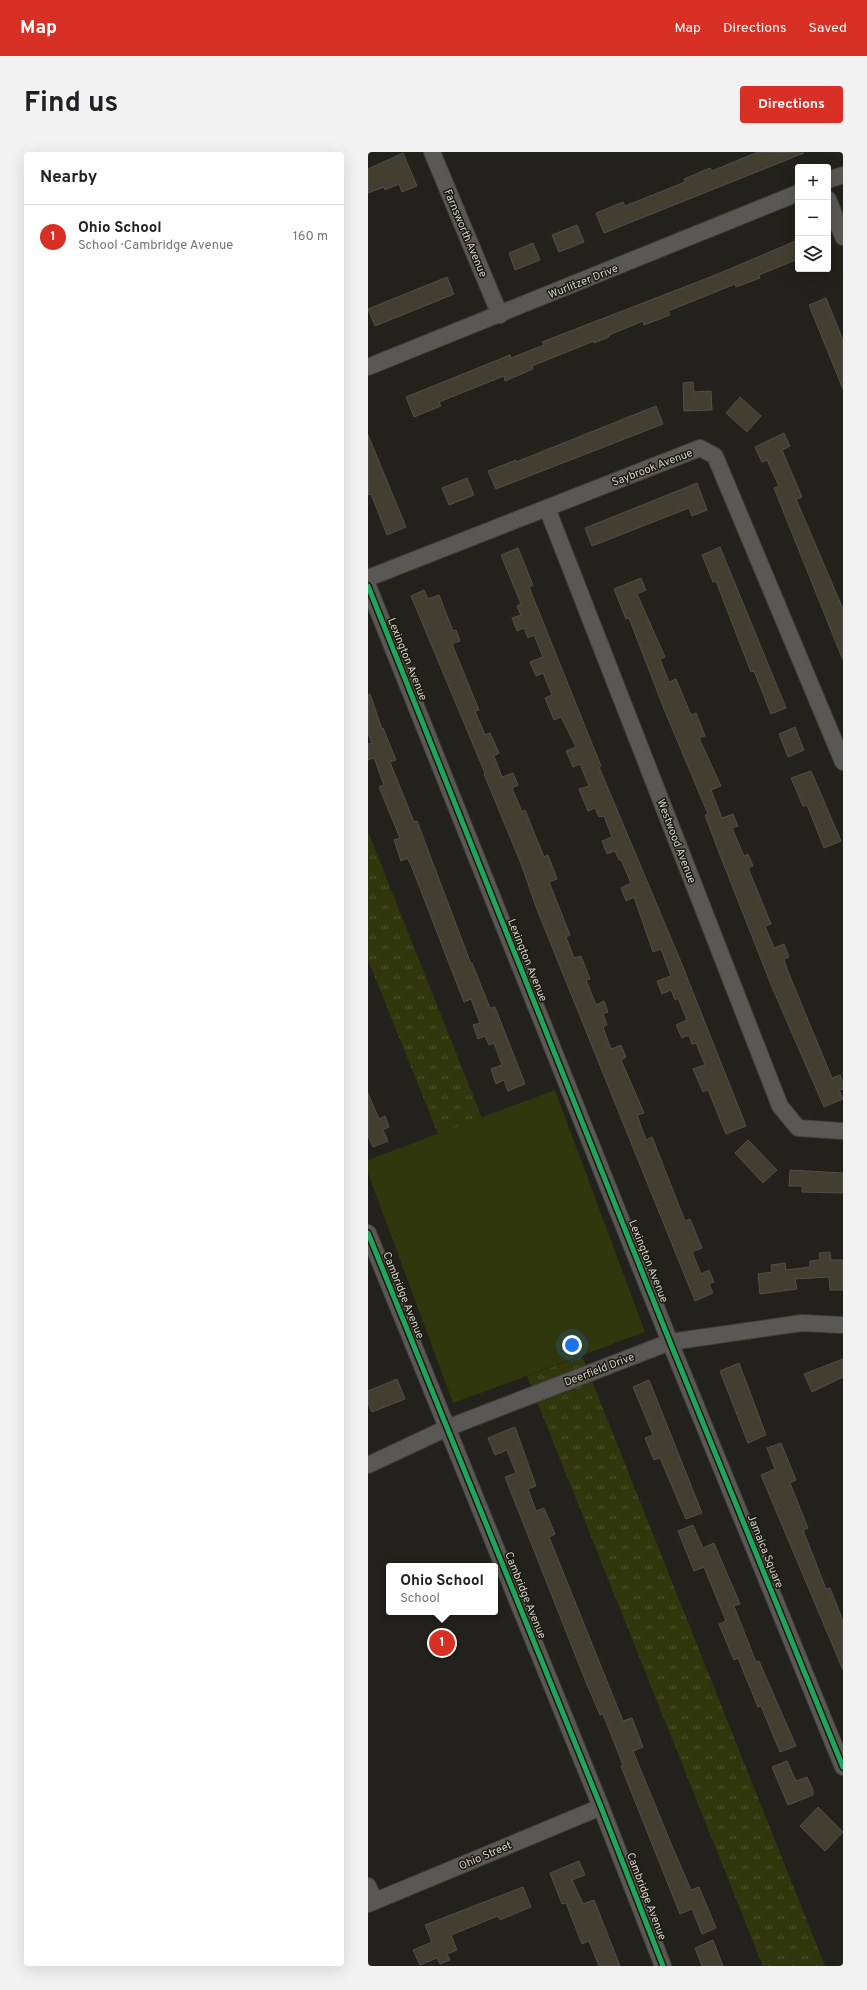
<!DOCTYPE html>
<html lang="en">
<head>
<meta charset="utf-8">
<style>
  :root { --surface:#fff; --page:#f2f2f2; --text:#202124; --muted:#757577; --line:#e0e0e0; --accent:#d93025 }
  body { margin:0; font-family:Overpass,sans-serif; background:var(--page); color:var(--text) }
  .controls { position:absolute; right:12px; top:12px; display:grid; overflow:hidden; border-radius:4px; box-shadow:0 4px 16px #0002 }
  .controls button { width:36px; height:36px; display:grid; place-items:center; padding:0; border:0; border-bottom:1px solid var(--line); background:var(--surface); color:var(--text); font:20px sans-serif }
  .you { position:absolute; left:204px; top:1193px; width:14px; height:14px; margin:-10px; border:3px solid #fff; border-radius:50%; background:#1a73e8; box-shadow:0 0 0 6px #1a73e833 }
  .badge { display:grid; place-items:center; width:26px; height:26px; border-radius:50%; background:var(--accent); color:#fff; font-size:13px; font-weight:700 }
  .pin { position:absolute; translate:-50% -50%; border:2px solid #fff; box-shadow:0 1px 4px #0006 }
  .popup { position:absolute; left:18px; top:1411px; width:112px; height:52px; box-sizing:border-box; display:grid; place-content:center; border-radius:4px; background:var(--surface); filter:drop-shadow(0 1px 3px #0005); font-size:13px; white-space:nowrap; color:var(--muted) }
  .popup b { font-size:15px; color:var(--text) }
  .popup::after { content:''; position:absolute; left:50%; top:100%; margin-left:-8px; border:8px solid transparent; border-top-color:var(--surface) }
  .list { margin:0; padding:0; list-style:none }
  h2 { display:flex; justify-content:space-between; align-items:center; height:52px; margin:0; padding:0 16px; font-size:17px }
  h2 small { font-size:13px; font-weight:400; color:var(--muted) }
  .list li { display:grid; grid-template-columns:26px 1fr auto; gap:12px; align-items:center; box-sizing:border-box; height:64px; padding:0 16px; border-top:1px solid var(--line) }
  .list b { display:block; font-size:15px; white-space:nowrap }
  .list p { margin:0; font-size:13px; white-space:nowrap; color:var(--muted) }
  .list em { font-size:13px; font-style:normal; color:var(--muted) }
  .icon { flex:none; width:22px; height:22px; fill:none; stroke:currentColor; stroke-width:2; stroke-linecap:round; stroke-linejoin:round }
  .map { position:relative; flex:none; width:475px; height:1814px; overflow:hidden; border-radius:4px }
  header { display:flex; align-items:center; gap:24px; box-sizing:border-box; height:56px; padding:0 20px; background:var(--accent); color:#fff }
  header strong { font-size:19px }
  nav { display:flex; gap:22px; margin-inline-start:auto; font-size:14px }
  .intro { display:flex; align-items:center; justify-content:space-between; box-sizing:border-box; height:96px; padding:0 24px }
  h1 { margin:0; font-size:28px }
  .button { padding:10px 18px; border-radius:4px; background:var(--accent); color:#fff; font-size:14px; font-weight:700 }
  main { display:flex; gap:24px; padding:0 24px }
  aside { flex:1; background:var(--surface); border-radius:4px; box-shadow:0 4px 16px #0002 }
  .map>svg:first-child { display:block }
  .grass { fill:url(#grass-tufts) }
  .green { fill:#31370d }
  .building { fill:#423e30; stroke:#504f4a }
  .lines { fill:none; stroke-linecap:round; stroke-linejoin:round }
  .minor-casing { stroke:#3f3e3a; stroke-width:18 }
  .minor { stroke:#5a5854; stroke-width:16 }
  .cycleway-casing { stroke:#1c190f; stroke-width:8 }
  .cycleway { stroke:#20a55d; stroke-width:5 }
  .labels { text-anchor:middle; stroke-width:3; stroke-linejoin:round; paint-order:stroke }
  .street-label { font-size:11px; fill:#d6d3cd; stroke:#1c190f }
</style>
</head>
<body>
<header>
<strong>Map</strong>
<nav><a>Map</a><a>Directions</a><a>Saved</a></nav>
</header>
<div class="intro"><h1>Find us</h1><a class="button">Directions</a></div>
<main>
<aside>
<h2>Nearby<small></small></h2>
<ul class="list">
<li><span class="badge">1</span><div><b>Ohio School</b><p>School · Cambridge Avenue</p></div><em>160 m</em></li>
</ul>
</aside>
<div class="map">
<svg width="475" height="1814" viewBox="0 0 475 1814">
  <defs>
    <pattern id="grass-tufts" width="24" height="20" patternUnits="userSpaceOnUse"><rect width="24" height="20" fill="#31370d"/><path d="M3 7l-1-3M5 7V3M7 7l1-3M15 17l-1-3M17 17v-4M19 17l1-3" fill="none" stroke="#4e532f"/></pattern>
  </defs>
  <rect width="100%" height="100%" fill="#22211c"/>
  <!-- grass -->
  <g class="grass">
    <path d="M0 680 114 966 70 982 0 808Z"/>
    <path d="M214 1204 457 1814H395L159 1224Z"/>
  </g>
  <!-- green -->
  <path class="green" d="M187 938 277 1180 85 1251 0 1021V1008Z"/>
  <!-- building -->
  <g class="building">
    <path d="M390 0 436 1 236 81 228 61 255 50 257 54 317 30 316 27 342 16 344 19Z"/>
    <path d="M35 1 49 34 34 40 31 32 17 38 16 35 0 41V17Z"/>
    <path d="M209 73 216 90 191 100 184 83Z"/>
    <path d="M430 88V107L391 123 392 126 368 135 367 132 300 159 302 163 276 173 275 169 241 183V185L226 191V189L164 214 165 217 137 229 136 224 71 250 73 254 46 265 38 245 142 203 143 206 176 193 174 190 345 124Z"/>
    <path d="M165 91 172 108 147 118 141 101Z"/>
    <path d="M79 125 86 142 7 174 0 157Z"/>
    <path d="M458 146 475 188V237L441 153Z"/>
    <path d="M325 230 326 240 343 239 344 258 316 259 315 231Z"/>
    <path d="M372 245 393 264 379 280 358 261Z"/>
    <path d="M288 254 295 272 128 337 120 319 148 308V310Z"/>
    <path d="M416 281 422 294 414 298 434 345 428 347 475 457V508L406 336 411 334 399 308 394 310 387 295Z"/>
    <path d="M0 283 38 375 19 383 3 342 0 343Z"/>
    <path d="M99 326 106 343 81 353 74 336Z"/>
    <path d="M329 331 339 358 324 364 321 356 224 394 217 376Z"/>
    <path d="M352 395 418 556 403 562 386 519 383 520 348 429 345 430 334 403Z"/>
    <path d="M150 396 165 433 161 435 233 614 231 615 313 810 378 974 358 982 340 938 335 940 325 917 337 913 328 891 324 892 321 883 314 886 308 873 319 868 310 846 307 848 303 838 294 842 289 829 303 824 293 797 285 800 266 745 258 749 253 736 263 731 253 708H251L247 699 239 702 234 689 244 685 236 664 231 665 227 656 220 659 211 637 221 634 212 612 205 615 198 599 208 595 193 565 186 568 177 546 184 543 175 521 168 524 162 510 175 505 166 483 160 486 156 476 149 479 144 466 153 463 149 454 153 452 133 403Z"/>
    <path d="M273 426 278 438 269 442 297 505 292 507 301 530 308 527 323 563 328 561 337 584 331 586 353 634 343 638 354 666 365 662 370 674 364 676 376 704 380 702 385 714 380 716 403 772 397 774 406 796 416 792 421 805 416 807 419 817 447 885 464 926 472 923 475 931V937L471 938 475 947 456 955 404 835 352 703 337 663 340 662 296 557 261 466 258 467 246 437Z"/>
    <path d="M56 438 60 447 71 443 85 479 88 478 92 489 84 492 111 558 107 559 117 583 122 581 131 601 126 604 134 625 145 621 150 633 144 636 154 660 157 658 176 705 180 703 189 727 181 730 202 783 198 785 206 806 213 804 222 827 218 828 228 853 236 849 240 860 235 862 239 873 235 875 243 897 253 893 258 905 253 908 276 961 269 963 278 988 284 985 317 1069 322 1067 334 1096 324 1100 333 1122 341 1118 346 1130 341 1132 345 1141 327 1149 168 755 154 714 116 622 117 621 43 444Z"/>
    <path d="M2 542 14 577 15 576 28 608 22 610 46 670 49 669 103 812 104 811 122 856 127 855 157 932 140 939 136 928 128 932 123 917 134 913 126 891 121 893 117 884 110 887 105 873 112 871 103 847 96 850 43 713 39 706 33 709 26 688 32 686 11 635 16 633 6 606 0 608V592L4 591 0 581V543Z"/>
    <path d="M427 575 436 598 420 605 411 582Z"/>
    <path d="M443 619 473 689 456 696 439 653 435 654 423 626Z"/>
    <path d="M0 941 11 967 17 964 21 975 15 978 20 989 5 995 0 984Z"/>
    <path d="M380 988 409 1018 395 1031 367 1001Z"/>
    <path d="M422 1018 475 1021V1041L434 1040V1034H421Z"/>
    <path d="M462 1100 463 1108H475V1138H462L461 1125 427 1127 429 1137 392 1142 390 1122 404 1120 403 1113 417 1111 418 1118 442 1115V1109L452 1108 451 1101Z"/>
    <path d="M475 1207V1225L444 1240 436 1222Z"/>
    <path d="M371 1211 398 1283 380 1291 352 1219Z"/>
    <path d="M29 1227 37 1247 4 1260 0 1251V1239Z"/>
    <path d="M281 1228 334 1361 318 1367 292 1306 286 1308 277 1286 285 1283 265 1235Z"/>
    <path d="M147 1275 168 1334 160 1337 168 1359 176 1356 187 1382 181 1385 255 1569 264 1566 275 1595 265 1599 304 1694 323 1738 331 1735 348 1776 334 1782 324 1757 312 1762 253 1614 255 1613 235 1562 232 1563 218 1530 137 1325 148 1321 139 1298 127 1303 120 1286Z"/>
    <path d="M413 1291 428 1328 422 1331 440 1376 435 1378 458 1437 462 1436 475 1469V1518L393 1323 407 1317 399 1296Z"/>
    <path d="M325 1373 335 1396 346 1391 372 1452 366 1454 388 1510 391 1509 428 1594 412 1600 393 1554 390 1555 370 1506 366 1508 351 1472 358 1469 336 1415 326 1419 310 1379Z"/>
    <path d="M419 1609 428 1629 439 1625 445 1638V1643L420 1653 404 1615Z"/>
    <path d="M450 1655 475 1680 457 1699 432 1674Z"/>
    <path d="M211 1709 217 1723 204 1728 215 1752 226 1748 252 1814H231L221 1789 214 1792 198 1751 194 1752 182 1721Z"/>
    <path d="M155 1735 163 1755 132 1768 130 1764 83 1783 89 1798 79 1802 82 1808 72 1812 69 1806 52 1813 45 1798 64 1790 57 1773Z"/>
    <path d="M345 1788 355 1814H334L327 1796Z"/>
  </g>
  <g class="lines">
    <defs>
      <g id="minor">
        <path d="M64 0 132 163"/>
        <path d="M460 28 475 23"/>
        <path d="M460 47 475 85"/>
        <path d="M0 215 430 41"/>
        <path d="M179 356 412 954 430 976 475 979"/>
        <path d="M0 426 332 296 347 304 475 610"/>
        <path d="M0 434 302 1190 475 1615"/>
        <path d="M0 1081 233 1655 295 1814"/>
        <path d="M0 1313 79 1276 302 1190 434 1171 475 1173"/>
        <path d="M0 1734 7 1749"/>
        <path d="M0 1752 233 1655"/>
      </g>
    </defs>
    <!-- minor casing -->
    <use href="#minor" class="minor-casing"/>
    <!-- minor -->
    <use href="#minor" class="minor"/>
    <defs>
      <g id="cycleway">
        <path d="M0 434 302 1190 475 1615"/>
        <path d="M0 1081 233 1655 295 1814"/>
      </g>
    </defs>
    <!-- cycleway casing -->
    <use href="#cycleway" class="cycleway-casing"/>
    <!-- cycleway -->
    <use href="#cycleway" class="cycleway"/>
  </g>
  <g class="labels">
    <!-- street labels -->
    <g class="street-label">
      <text transform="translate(98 81) rotate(67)" y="4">Farnsworth Avenue</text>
      <text transform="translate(215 129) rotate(-22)" y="4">Wurlitzer Drive</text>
      <text transform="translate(284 315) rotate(-21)" y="4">Saybrook Avenue</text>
      <text transform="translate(40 507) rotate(68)" y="4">Lexington Avenue</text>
      <text transform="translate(309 689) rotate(69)" y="4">Westwood Avenue</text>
      <text transform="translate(160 808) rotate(68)" y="4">Lexington Avenue</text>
      <text transform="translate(281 1109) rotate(68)" y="4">Lexington Avenue</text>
      <text transform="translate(36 1143) rotate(68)" y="4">Cambridge Avenue</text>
      <text transform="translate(231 1217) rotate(-21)" y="4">Deerfield Drive</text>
      <text transform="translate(398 1399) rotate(68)" y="4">Jamaica Square</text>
      <text transform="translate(158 1443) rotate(68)" y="4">Cambridge Avenue</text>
      <text transform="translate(117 1703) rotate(-23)" y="4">Ohio Street</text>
      <text transform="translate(279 1744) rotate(69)" y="4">Cambridge Avenue</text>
    </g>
  </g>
</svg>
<div class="controls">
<button>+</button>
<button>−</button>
<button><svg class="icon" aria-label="layers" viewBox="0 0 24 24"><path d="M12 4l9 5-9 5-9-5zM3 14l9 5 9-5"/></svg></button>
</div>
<div class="you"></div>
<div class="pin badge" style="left:74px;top:1491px">1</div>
<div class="popup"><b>Ohio School</b>School</div>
</div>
</main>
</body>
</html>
